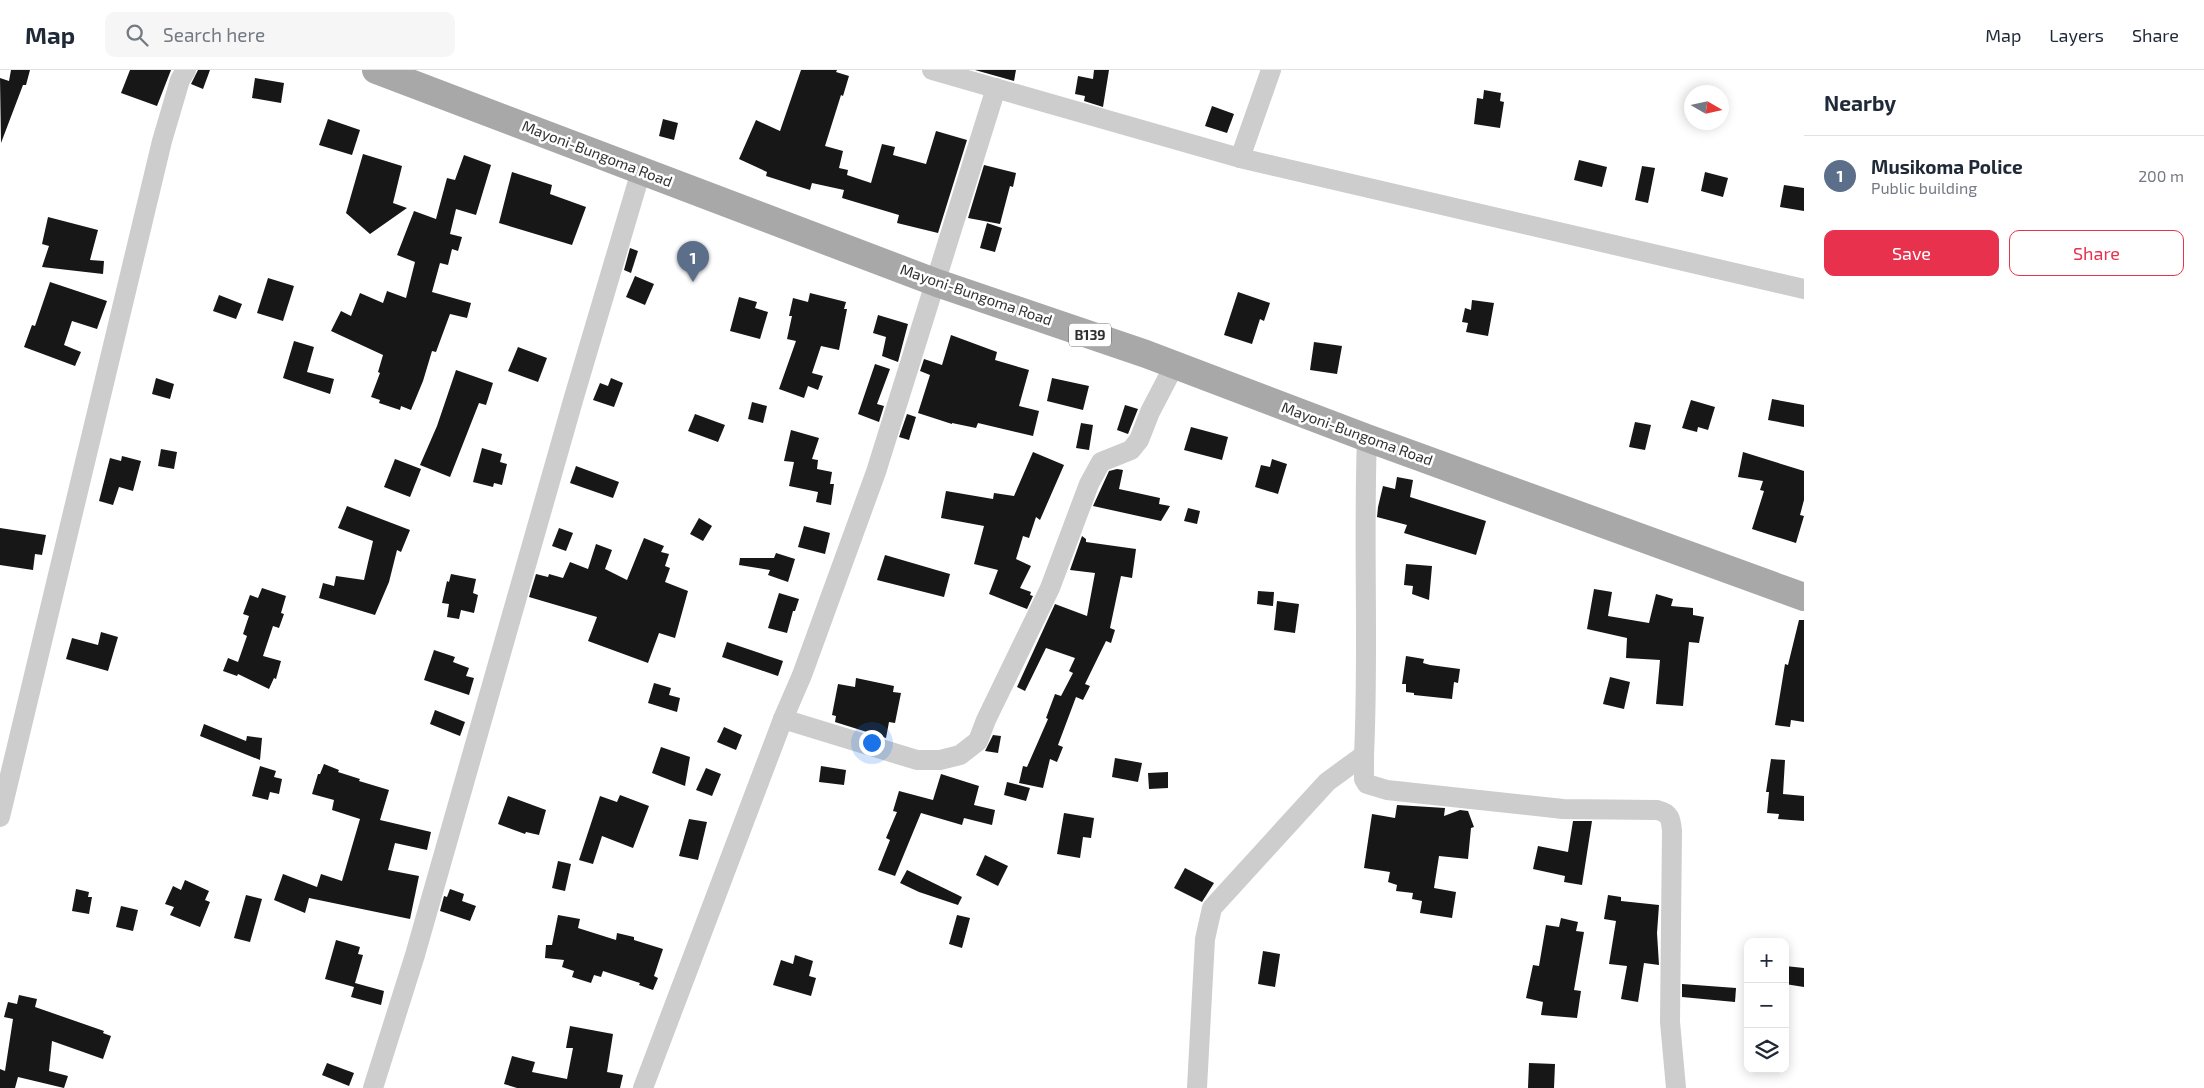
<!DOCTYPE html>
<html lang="en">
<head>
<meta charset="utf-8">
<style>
  :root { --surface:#fff; --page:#f6f6f7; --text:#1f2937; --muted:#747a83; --line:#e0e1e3; --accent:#e7314d }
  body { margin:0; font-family:"Exo 2",sans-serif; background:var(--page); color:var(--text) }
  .controls { position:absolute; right:15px; bottom:15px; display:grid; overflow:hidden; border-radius:10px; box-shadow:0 2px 12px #0003 }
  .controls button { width:45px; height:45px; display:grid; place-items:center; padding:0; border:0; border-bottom:1px solid var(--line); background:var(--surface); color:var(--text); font:25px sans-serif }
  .compass { position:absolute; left:1684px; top:15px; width:45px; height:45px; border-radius:50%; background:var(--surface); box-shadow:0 2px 12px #0003; rotate:99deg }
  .you { position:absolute; left:871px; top:672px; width:18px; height:18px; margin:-12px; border:4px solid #fff; border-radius:50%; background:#1a73e8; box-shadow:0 0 0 8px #1a73e833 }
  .badge { display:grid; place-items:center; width:32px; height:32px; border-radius:50%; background:var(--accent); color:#fff; font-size:16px; font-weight:700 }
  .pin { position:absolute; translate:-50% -41px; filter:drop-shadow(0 1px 2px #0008) }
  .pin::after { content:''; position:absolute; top:26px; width:18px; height:15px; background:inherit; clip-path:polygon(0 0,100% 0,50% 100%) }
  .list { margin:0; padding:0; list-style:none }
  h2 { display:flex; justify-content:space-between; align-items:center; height:65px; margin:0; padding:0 20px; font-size:21px }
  h2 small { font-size:16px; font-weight:400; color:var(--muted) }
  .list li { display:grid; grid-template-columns:32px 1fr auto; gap:15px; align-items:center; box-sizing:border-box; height:80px; padding:0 20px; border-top:1px solid var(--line) }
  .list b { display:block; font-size:19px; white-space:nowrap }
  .list p { margin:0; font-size:16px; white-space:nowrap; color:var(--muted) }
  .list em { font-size:16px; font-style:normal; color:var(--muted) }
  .actions { display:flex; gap:10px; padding:15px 20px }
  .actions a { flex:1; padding:11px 0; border:1px solid var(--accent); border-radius:10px; text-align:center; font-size:18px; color:var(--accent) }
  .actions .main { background:var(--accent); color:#fff }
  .icon { flex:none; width:28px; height:28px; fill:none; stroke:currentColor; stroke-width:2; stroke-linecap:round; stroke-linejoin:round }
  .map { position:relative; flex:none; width:1804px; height:1018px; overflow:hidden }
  header { display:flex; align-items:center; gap:30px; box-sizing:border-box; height:70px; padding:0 25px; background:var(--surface); border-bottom:1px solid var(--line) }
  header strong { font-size:24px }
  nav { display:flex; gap:28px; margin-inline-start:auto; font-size:18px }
  .search { width:350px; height:45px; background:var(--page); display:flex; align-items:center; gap:12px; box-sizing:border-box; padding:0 18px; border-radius:10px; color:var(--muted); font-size:19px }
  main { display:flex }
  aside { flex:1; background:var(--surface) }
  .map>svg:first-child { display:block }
  .building { fill:#171717 }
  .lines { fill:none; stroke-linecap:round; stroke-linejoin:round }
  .minor { stroke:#cdcdcd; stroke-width:20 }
  .primary { stroke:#a8a8a8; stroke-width:28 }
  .labels { text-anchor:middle; stroke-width:5; stroke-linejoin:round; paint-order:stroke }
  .shield { fill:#fff; stroke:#6e6e6e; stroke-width:1 }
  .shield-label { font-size:14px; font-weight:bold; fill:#303030 }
  .street-label { font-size:15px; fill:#303030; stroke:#fff }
</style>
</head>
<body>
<header>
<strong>Map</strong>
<div class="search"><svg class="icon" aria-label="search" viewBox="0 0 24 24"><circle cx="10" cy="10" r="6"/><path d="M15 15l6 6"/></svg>Search here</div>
<nav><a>Map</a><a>Layers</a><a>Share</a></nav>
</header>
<main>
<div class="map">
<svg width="1804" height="1018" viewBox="0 0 1804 1018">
  <rect width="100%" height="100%" fill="#fff"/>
  <!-- building -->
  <g class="building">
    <path d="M11 0H30L26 15H23L1 73 0 8 9 11Z"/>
    <path d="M130 0H171L157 36 121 23Z"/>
    <path d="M198 0H210L203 19 191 14Z"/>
    <path d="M801 0H837L836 2 849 6 843 26 841 25 825 76 843 81 839 98 848 100 847 105 871 113 882 74 895 77 893 85 926 94 936 61 967 70 938 163 897 153 899 145 842 128 844 120 812 113 810 120 766 106 767 102 739 89 756 50 780 61Z"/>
    <path d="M975 0H1016L1014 11Z"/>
    <path d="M1094 0H1109L1103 37 1084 31 1085 26 1075 24 1078 6 1093 9Z"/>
    <path d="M255 8 284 13 281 33 252 28Z"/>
    <path d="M1484 20 1501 23 1500 31 1504 32 1500 58 1474 54 1477 28 1483 29Z"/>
    <path d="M1212 36 1234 44 1227 63 1205 56Z"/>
    <path d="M328 49 360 60 352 85 319 75Z"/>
    <path d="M663 49 678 53 674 70 659 66Z"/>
    <path d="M363 84 402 96 393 133 407 138 370 164 346 143Z"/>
    <path d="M464 85 491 95 476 145 456 139 450 164 462 167 458 181 452 179 448 195 440 193 432 222 471 233 467 248 450 244 436 282 432 281 423 311 411 340 401 336 400 340 379 333 380 330 371 327 380 303 378 302 383 285 331 261 341 241 351 246 360 223 383 233 387 221 406 228 415 192 397 185 414 141 436 149 447 108 455 110Z"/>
    <path d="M1579 90 1607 97 1602 117 1574 110Z"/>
    <path d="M984 95 1016 103 1013 117 1010 116 1000 154 968 148Z"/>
    <path d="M1642 96 1655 98 1648 133 1635 130Z"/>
    <path d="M512 102 552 115 550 124 586 137 572 175 499 153Z"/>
    <path d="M1705 102 1728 108 1723 127 1701 121Z"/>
    <path d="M1784 115 1804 118V141L1780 137Z"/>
    <path d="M48 147 98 160 90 190 104 191 103 204 42 197 49 176 42 174Z"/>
    <path d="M987 153 1002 158 995 182 980 178Z"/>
    <path d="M630 178 638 181 631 203 624 200Z"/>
    <path d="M635 206 654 214 645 235 626 227Z"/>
    <path d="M268 208 294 216 283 251 257 243Z"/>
    <path d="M50 212 107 231 97 259 72 251 64 275 81 282 75 296 24 277 32 255 35 256Z"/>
    <path d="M1238 222 1270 233 1264 251 1260 249 1252 274 1224 265Z"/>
    <path d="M810 223 846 232 844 239H847L839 280 821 276 812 303 823 306 818 320 808 316 804 328 779 319 796 271 787 269 792 246H789L793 228 808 232Z"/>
    <path d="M219 225 242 234 236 249 213 241Z"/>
    <path d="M739 227 757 232 755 238 768 242 760 269 730 261Z"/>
    <path d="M1472 230 1494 233 1488 266 1466 262 1468 253 1462 252 1465 238 1471 240Z"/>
    <path d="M878 245 908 254 898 292 882 286 886 267 873 263Z"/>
    <path d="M951 265 997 282 995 290 1029 300 1019 336 1039 341 1033 366 978 353 976 358 952 353V354L918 343 930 305 920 301 924 289 942 295Z"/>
    <path d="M294 271 314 277 307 302 334 309 330 324 283 308Z"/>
    <path d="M1314 272 1342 276 1337 304 1310 300Z"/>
    <path d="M518 277 547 288 538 312 508 301Z"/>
    <path d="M875 294 890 299 877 334 884 336 879 352 858 344Z"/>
    <path d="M456 300 493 313 486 335 479 333 450 407 420 395 437 356Z"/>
    <path d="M156 308 174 314 170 329 152 324Z"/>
    <path d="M611 308 623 313 614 337 593 330 600 313 608 316Z"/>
    <path d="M1052 308 1089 316 1083 340 1047 331Z"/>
    <path d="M1772 329 1804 335V357L1768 350Z"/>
    <path d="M1691 330 1715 337 1708 360 1698 357 1697 362 1682 358Z"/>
    <path d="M752 332 767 336 763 353 748 349Z"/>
    <path d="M1125 335 1138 339 1128 364 1117 360Z"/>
    <path d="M695 344 725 355 718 372 688 361Z"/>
    <path d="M907 344 916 347 909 370 899 367Z"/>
    <path d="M1635 352 1651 355 1645 380 1629 377Z"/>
    <path d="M1081 353 1093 355 1089 380 1076 378Z"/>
    <path d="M1191 357 1228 367 1222 390 1184 380Z"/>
    <path d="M791 360 819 368 812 389 818 390 817 399 832 402 830 414H834L831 435 816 432 818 422 789 416 794 392 784 391Z"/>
    <path d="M482 378 502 384 500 392 507 394 502 415 494 413 493 417 473 412Z"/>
    <path d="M161 379 177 382 174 399 158 396Z"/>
    <path d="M1033 382 1064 395 1040 450 1036 447 1029 468 1023 466 1016 489 1031 496 1020 518 1031 522 1030 525 1033 526 1027 539 989 524 998 500 974 494 984 456 941 448 946 421 993 429 994 423 1014 426Z"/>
    <path d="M1743 382 1804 401V430L1800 445 1804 446 1796 473 1752 459 1764 421 1760 420 1763 411 1738 407Z"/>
    <path d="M122 386 141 391 133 421 119 417 113 435 99 431 110 388 121 391Z"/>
    <path d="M395 389 421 399 410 427 384 417Z"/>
    <path d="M1272 389 1287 394 1278 424 1255 417 1261 395 1270 397Z"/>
    <path d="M576 396 619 412 613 428 570 413Z"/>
    <path d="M1117 399 1123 400 1119 419 1160 428 1159 434 1170 436 1161 451 1093 436 1109 401Z"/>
    <path d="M1397 407 1413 410 1410 427 1486 451 1476 485 1404 463 1407 455 1377 447 1378 437 1383 416 1395 419Z"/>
    <path d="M347 436 410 460 401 482 397 480 389 512 375 545 319 528 323 513 334 516 336 506 364 510 373 471 338 458Z"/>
    <path d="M1188 438 1200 441 1197 454 1184 451Z"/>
    <path d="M699 448 712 456 703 471 690 464Z"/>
    <path d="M804 456 830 463 825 484 798 477Z"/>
    <path d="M0 458 46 465 42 485 35 484 33 500 0 495Z"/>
    <path d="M559 458 573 463 566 481 552 476Z"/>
    <path d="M1082 466 1086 469V472L1136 479 1132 508 1121 506 1110 558 1115 560 1111 573 1106 571 1085 614 1090 616 1083 630 1076 627 1058 675 1063 677 1057 692 1050 689 1043 718 1019 713 1023 696 1027 697 1048 649 1046 648 1055 624 1061 626 1073 603 1069 601 1075 588 1046 578 1025 621 1017 617 1055 534 1087 546 1095 503 1070 500Z"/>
    <path d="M644 468 664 476 661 482 669 484 665 496 670 498 665 512 688 521 675 568 659 563 648 593 588 571 597 547 529 527 536 504 548 507 549 504 563 508 570 492 588 499 596 474 612 480 605 499 627 510Z"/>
    <path d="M776 483 795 489 788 512 768 505 770 500 739 495 740 488H774Z"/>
    <path d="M885 485 950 504 944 527 877 510Z"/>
    <path d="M1406 494 1432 496 1429 530 1412 524 1413 516 1404 515Z"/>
    <path d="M451 504 476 509 473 523 478 525 474 543 461 540 459 549 447 547 449 534 442 533 447 511 449 512Z"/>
    <path d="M262 518 286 526 281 543 284 544 279 558 273 556 263 586 281 591 276 609 274 608 269 619 238 604 237 606 223 601 228 588 238 592 247 566 243 564 249 546 243 544 250 525 258 528Z"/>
    <path d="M1594 519 1612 522 1608 546 1649 553 1656 524 1673 529 1671 536 1693 538V545L1704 547 1699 573 1689 572 1683 636 1656 634 1660 590 1626 588 1627 568 1587 559Z"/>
    <path d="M1258 521 1274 522 1273 536 1257 534Z"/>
    <path d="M779 523 799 529 795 541H793L787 563 768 558Z"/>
    <path d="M1277 531 1299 534 1295 563 1274 560Z"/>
    <path d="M1799 550H1804V652L1791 650 1790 657 1775 655 1785 594 1788 595Z"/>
    <path d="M101 562 118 567 108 601 66 589 72 568 98 575Z"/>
    <path d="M727 572 783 591 778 606 722 587Z"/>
    <path d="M434 580 455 587 453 592 469 598 466 606 474 608 469 625 424 610Z"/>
    <path d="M1406 586 1424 589 1423 593 1430 595 1460 599 1458 613 1454 612 1452 629 1414 625V623L1406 622V614H1402Z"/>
    <path d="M1610 607 1630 612 1624 639 1603 634Z"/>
    <path d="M856 608 894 616 893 622 901 623 895 653 889 652 886 668 835 652 836 646 832 645 838 614 855 617Z"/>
    <path d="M654 613 671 618 669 625 680 628 677 642 648 633Z"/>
    <path d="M435 640 465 652 460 666 430 654Z"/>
    <path d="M204 654 246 671 247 666 262 668 260 690 200 666Z"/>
    <path d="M724 657 742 665 736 680 717 672Z"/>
    <path d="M993 665 1001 666 998 683 985 681Z"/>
    <path d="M661 677 690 687 685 716 652 703Z"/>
    <path d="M1115 688 1142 693 1138 712 1112 707Z"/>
    <path d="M1771 689 1785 690 1783 724 1804 726V751L1778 749 1779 744 1767 743 1769 722H1766Z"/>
    <path d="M324 694 339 700 338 702 360 709 359 711 389 720 380 750 431 762 427 780 395 773 388 800 419 806 410 849 309 828 305 843 274 830 283 804 317 817 321 804 342 811 360 749 332 740 334 730 312 724 318 704H320Z"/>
    <path d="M260 696 276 701 274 707 282 709 279 724 270 722 268 730 252 726Z"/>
    <path d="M821 696 846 700 844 715 819 712Z"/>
    <path d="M706 698 721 704 712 726 696 720Z"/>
    <path d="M1168 702V718L1149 719 1148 703Z"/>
    <path d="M941 704 979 716 974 735 995 740 992 755 964 748 962 755 921 743 895 806 878 800 890 770 886 768 897 742 893 741 899 721 933 730Z"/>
    <path d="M1007 712 1030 718 1026 731 1004 725Z"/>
    <path d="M620 725 649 736 633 778 602 766 593 794 579 790 600 726 617 732Z"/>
    <path d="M508 726 546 740 539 765 526 762 525 764 498 754Z"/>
    <path d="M1397 735 1445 738 1444 746 1460 740 1468 741 1474 757 1471 758 1468 789 1439 786 1434 818 1456 822 1452 848 1420 843 1422 831 1412 829 1413 823 1396 821 1397 815 1388 812 1390 802 1364 798 1372 744 1395 748Z"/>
    <path d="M1064 743 1094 748 1091 768 1083 767 1080 788 1057 784Z"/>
    <path d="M689 749 707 752 698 790 679 786Z"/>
    <path d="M1573 751H1592L1582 815 1564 812 1565 806 1533 799 1538 776 1568 782Z"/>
    <path d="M985 785 1008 796 998 816 976 805Z"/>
    <path d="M558 791 571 794 565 821 552 818Z"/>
    <path d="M1185 798 1214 813 1202 832 1174 818Z"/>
    <path d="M907 800 962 827 958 835 919 822 900 813Z"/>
    <path d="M185 810 209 821 205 830 210 832 200 857 170 845 174 837 165 834 173 816 181 820Z"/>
    <path d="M76 819 89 822 88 827H92L89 844 72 841Z"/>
    <path d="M450 819 464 824 462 831 476 836 470 851 440 841 444 826 447 827Z"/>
    <path d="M246 825 262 829 250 872 234 868Z"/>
    <path d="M1608 825 1621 827V831L1659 835 1657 863 1659 895 1644 893 1638 932 1621 929 1627 896 1609 894 1616 851 1604 849Z"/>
    <path d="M121 836 138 840 133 861 116 857Z"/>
    <path d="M558 845 580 849 578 858 616 870 617 863 634 867V870L663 879 654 906 658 908 653 920 639 915 640 913 603 901 601 907 594 905 591 913 572 907 574 901 562 897 564 890 545 888 546 875H552Z"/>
    <path d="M957 845 970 848 962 878 949 874Z"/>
    <path d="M1561 848 1578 852 1576 861 1584 862 1574 920 1581 921 1577 948 1541 945 1543 932 1526 928 1533 895 1539 896 1546 855 1559 857Z"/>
    <path d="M336 870 360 877 358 884 363 885 355 913 384 921 381 935 351 927 354 917 325 909Z"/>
    <path d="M1263 881 1280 884 1275 917 1258 914Z"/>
    <path d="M795 885 813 891 809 906 816 908 811 926 773 915 781 890 793 894Z"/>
    <path d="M1785 896 1804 898V917L1785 914Z"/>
    <path d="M1682 914 1736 918 1735 932 1682 927Z"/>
    <path d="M19 925 37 929 35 937 104 961 103 963 111 966 103 989 52 971 49 1001 68 1006 64 1018 18 1007 15 1018H0V999L5 1001 13 949 4 947 8 932 17 934Z"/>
    <path d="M570 956 613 964 607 1002 623 1005 620 1018H517L504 1014 512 986 535 992 532 1002 567 1009 573 978H566Z"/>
    <path d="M327 993 354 1003 349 1016 322 1005Z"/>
    <path d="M1529 993 1555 994 1554 1018H1528Z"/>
  </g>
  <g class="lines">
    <!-- minor -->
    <g class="minor">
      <path d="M932 0 1240 88 1804 219"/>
      <path d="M1240 88 1271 0"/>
      <path d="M783 649 917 690H940L960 685 978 671 986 650 1050 518 1089 414 1101 392 1131 380 1139 370 1150 342 1174 296"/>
      <path d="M1364 685V709L1367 714 1387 720 1563 739 1657 740C1670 743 1671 749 1672 761L1670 952 1676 1018"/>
      <path d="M0 747 162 71 180 10 186 0"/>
      <path d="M373 1018 415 885 574 327 641 101"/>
      <path d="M643 1018 783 649 802 605 876 402 996 18"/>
      <path d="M1197 1018 1205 869 1212 838 1327 712 1364 685C1369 580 1363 474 1367 368"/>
    </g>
    <!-- primary -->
    <path class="primary" d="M376 0 937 213 1146 284 1367 368 1804 527"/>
  </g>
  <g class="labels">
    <!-- shield labels -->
    <rect class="shield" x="1069" y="253.5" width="42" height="23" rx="4"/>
    <g class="shield-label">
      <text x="1090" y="270">B139</text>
    </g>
    <!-- street labels -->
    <g class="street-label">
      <text transform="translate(597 84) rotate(21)" y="5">Mayoni-Bungoma Road</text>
      <text transform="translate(976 225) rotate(19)" y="5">Mayoni-Bungoma Road</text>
      <text transform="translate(1357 364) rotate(20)" y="5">Mayoni-Bungoma Road</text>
    </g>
  </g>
</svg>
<div class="controls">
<button>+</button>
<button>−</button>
<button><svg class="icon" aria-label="layers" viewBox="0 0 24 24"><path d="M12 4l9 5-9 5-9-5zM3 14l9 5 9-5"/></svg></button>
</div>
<svg class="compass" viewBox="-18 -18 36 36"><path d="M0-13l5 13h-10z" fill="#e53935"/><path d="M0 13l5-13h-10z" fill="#747a83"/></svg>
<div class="you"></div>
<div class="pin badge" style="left:693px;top:212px;background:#5c6f8a">1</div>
</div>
<aside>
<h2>Nearby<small></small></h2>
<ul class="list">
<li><span class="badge" style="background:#5c6f8a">1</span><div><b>Musikoma Police</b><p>Public building</p></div><em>200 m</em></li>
</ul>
<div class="actions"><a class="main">Save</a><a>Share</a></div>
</aside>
</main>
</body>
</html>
